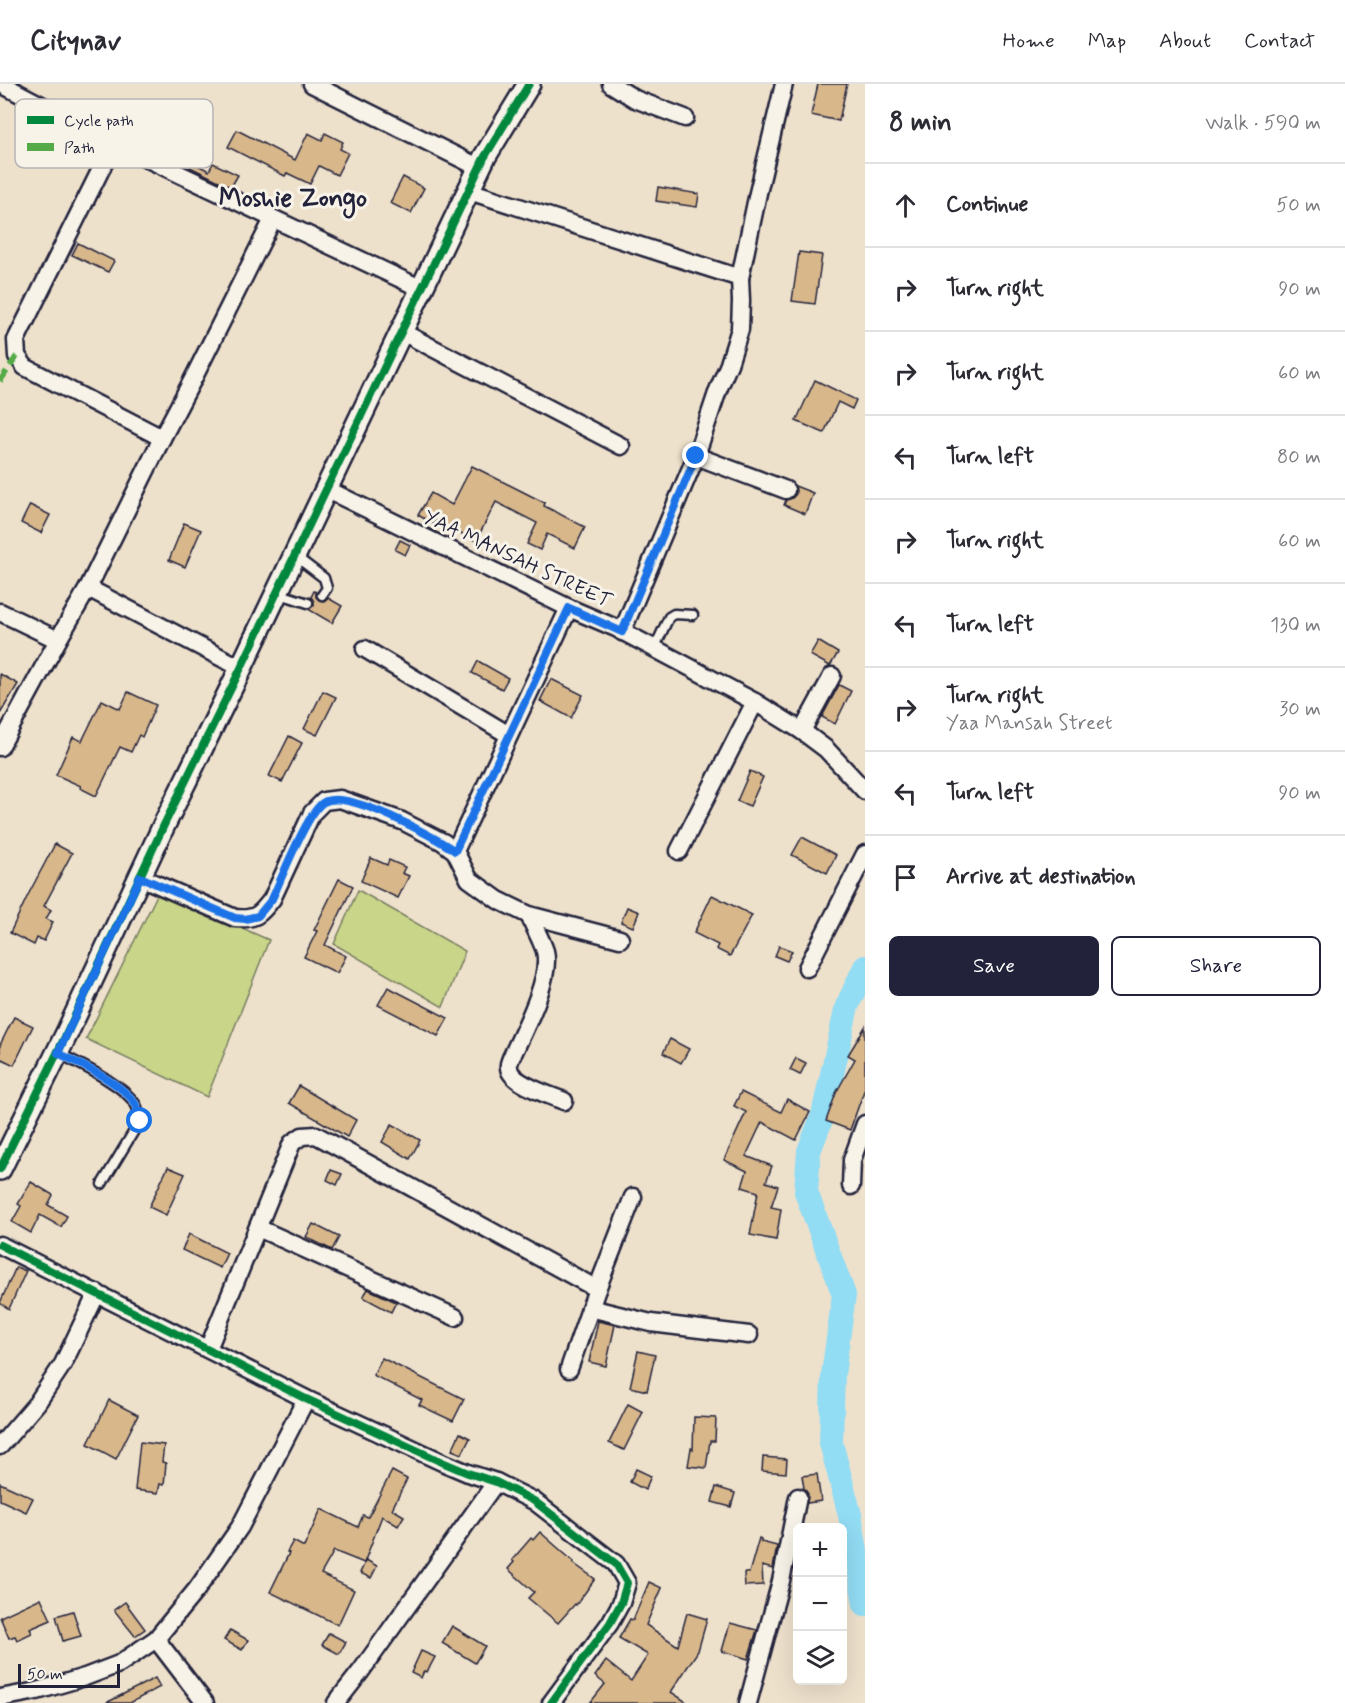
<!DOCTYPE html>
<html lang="en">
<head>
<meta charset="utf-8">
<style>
  :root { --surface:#fff; --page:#f2f2f3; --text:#2b2b33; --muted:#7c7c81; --line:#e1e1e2; --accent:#22223b }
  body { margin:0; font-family:Mynerve,sans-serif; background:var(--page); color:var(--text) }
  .controls { position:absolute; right:18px; bottom:18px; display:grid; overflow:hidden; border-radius:9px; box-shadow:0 6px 24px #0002 }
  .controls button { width:54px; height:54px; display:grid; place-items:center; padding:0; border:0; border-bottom:2px solid var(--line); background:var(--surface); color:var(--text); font:30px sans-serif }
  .scale { position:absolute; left:18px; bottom:15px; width:102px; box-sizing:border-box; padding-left:6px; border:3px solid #22223b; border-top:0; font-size:16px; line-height:21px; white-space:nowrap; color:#22223b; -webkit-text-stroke:4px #f7f3e8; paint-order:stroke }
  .stop { position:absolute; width:18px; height:18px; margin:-14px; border:4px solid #1a73e8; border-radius:50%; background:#fff }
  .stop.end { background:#1a73e8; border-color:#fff; box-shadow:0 2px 6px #0008 }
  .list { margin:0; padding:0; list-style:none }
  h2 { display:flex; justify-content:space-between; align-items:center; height:78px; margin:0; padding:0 24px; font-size:26px }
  h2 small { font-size:20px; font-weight:400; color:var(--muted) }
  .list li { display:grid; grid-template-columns:39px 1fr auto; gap:18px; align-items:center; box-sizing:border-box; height:84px; padding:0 24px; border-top:2px solid var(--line) }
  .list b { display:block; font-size:22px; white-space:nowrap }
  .list p { margin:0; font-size:20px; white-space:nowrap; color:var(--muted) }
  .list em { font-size:20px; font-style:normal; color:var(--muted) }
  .actions { display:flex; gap:12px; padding:18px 24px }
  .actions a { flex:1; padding:14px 0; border:2px solid var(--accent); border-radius:9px; text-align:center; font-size:21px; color:var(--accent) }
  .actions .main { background:var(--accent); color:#fff }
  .icon { flex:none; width:33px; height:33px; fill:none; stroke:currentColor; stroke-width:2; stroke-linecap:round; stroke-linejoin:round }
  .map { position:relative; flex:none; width:865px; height:1619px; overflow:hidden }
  header { display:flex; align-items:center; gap:36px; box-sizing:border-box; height:84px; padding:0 30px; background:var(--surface); border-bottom:2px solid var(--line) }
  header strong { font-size:28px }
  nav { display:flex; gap:33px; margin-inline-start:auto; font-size:21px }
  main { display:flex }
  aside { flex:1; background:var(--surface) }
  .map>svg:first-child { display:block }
  .green { fill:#c9d588; stroke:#767c62; stroke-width:1.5 }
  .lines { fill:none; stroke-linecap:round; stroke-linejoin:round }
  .river { stroke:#92dcf4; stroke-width:24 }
  .building { fill:#d8b78b; stroke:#22223b; stroke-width:1.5 }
  .service-casing { stroke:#22223b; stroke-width:13 }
  .minor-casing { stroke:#22223b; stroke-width:21 }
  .tertiary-casing { stroke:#22223b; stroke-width:26 }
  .service { stroke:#f7f3e8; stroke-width:8 }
  .minor { stroke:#f7f3e8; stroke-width:16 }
  .tertiary { stroke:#f7f3e8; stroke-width:21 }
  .quiet { stroke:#53aa46; stroke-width:6; stroke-dasharray:12 6; stroke-linecap:butt }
  .cycleway-casing { stroke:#f7f3e8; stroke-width:11 }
  .cycleway { stroke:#00873e; stroke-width:8 }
  .route { stroke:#1a73e8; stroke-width:8 }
  .labels { text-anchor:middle; stroke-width:6; stroke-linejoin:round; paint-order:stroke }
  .street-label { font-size:20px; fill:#22223b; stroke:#f7f3e8 }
  .district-label { font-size:26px; font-weight:bold; fill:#22223b; stroke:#f7f3e8 }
  .key { fill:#f7f3e8; stroke:#b7b4b4; stroke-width:1.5 }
  .key-label { font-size:16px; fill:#22223b }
</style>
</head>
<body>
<header>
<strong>Citynav</strong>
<nav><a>Home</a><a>Map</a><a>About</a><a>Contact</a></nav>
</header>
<main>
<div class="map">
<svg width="865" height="1619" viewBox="0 0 865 1619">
  <rect width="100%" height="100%" fill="#eee1cc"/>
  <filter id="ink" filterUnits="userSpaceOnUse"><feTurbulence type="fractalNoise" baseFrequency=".0167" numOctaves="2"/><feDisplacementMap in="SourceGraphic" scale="12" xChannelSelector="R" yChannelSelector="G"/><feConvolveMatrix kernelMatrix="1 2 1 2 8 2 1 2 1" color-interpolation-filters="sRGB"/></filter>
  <g filter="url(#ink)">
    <!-- green -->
    <g class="green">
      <path d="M358 806 465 867 443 923 334 860Z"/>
      <path d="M159 807 269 856 207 1013 86 955Z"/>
    </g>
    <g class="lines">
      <!-- river -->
      <path class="river" d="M865 883 847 922 823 1031 809 1067 806 1108 844 1211 833 1291 831 1359 850 1431 865 1520"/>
    </g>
    <!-- building -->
    <g class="building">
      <path d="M818 0H847L839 37 811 31Z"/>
      <path d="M237 46 295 76 308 49 322 56 325 49 343 58 340 65 348 69 337 91 319 82 310 100 287 89 285 92 228 63Z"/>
      <path d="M192 78 209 87 213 79 238 91 231 103 190 83Z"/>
      <path d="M403 93 424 104 411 129 390 119Z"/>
      <path d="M658 103 699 110 697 123 656 117Z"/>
      <path d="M78 159 114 177 108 188 72 171Z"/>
      <path d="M799 168 822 171 815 220 792 217Z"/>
      <path d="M815 296 856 316 852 325 838 318 824 349 796 337Z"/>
      <path d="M472 382 545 419 544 422 585 443 575 464 547 450 540 466 527 460 537 439 496 418 476 457 435 436 433 440 418 431 431 409 452 421Z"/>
      <path d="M795 402 813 409 805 430 784 421 786 416 792 414 796 410Z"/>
      <path d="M30 421 50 431 41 449 21 439Z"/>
      <path d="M184 439 201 446 185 483 169 476Z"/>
      <path d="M400 456 410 461 405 471 395 466Z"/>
      <path d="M314 507 316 508V513L319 516 324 517 328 514 342 522 332 539 308 525 314 521V517L311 513Z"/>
      <path d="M818 557 838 569 830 582 810 571Z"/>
      <path d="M478 577 508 594 502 605 472 589Z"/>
      <path d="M0 590 18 600 0 630Z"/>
      <path d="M551 595 583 611 571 634 540 617Z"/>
      <path d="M839 601 851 607 835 640 822 633Z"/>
      <path d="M323 607 336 613 317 651 304 645Z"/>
      <path d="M128 608 156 621 142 653 139 651 131 668 120 663 96 712 80 704 81 702 56 691 73 653 82 657 102 616 120 625Z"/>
      <path d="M289 652 302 659 282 698 269 692Z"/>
      <path d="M750 687 763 693 750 722 737 717Z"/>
      <path d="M802 753 836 771 827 789 792 771Z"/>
      <path d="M55 760 72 769 44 822 51 826 46 835 53 838 44 857 37 854 34 861 10 849 28 811Z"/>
      <path d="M371 774 387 781 389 776 405 783 402 789 409 792 398 814 361 797Z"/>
      <path d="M339 795 353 802 325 861 346 872 337 889 304 873 317 847 314 846Z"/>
      <path d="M712 811 752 831 730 872 716 865 718 861 694 849Z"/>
      <path d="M627 823 639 828 633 843 621 838Z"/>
      <path d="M779 862 792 867 787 877 775 872Z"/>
      <path d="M388 903 448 934 438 952 378 921Z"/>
      <path d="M14 933 33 942 14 981 0 974V961Z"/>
      <path d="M865 943V1004L850 1046 826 1037 836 1009 855 975 848 971Z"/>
      <path d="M670 955 689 965 681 979 663 969Z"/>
      <path d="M796 974 806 979 800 991 790 986Z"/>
      <path d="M299 1002 356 1036 347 1053 289 1019Z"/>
      <path d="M741 1008 781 1028 787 1015 810 1028 796 1056 762 1038 746 1072 772 1082 766 1098 778 1102 771 1123 781 1125 776 1156 750 1151 758 1108 742 1103 747 1087 724 1076 746 1028 734 1022Z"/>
      <path d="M392 1040 420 1056 410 1075 382 1058Z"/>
      <path d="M168 1083 185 1090 166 1131 149 1123Z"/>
      <path d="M331 1086 342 1090 337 1101 327 1096Z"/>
      <path d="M31 1098 53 1111 48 1121 67 1132 61 1143 40 1131 31 1149 12 1138 21 1122 18 1120Z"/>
      <path d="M313 1140 339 1153 332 1166 306 1153Z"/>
      <path d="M189 1150 227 1169 220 1184 182 1166Z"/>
      <path d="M16 1183 26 1187 9 1225 0 1219Z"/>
      <path d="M368 1205 396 1218 391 1228 363 1213Z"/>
      <path d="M598 1237 615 1241 606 1282 589 1278Z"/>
      <path d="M638 1267 655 1271 647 1307 630 1303Z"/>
      <path d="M382 1274 464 1315 453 1337 419 1321 422 1316 373 1291Z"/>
      <path d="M109 1316 138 1331 116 1375 88 1360Z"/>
      <path d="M628 1320 643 1328 624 1366 609 1359Z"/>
      <path d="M694 1333 716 1334 715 1357H710L706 1384 688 1382 691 1364 693 1365Z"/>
      <path d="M460 1349 470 1354 462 1370 452 1366Z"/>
      <path d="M140 1358 164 1361 162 1378 166 1379 164 1401 160 1400 158 1409 135 1406Z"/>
      <path d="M763 1373 787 1375 786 1389 762 1387Z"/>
      <path d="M636 1385 651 1392 645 1406 630 1398Z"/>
      <path d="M392 1387 407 1395 392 1425 404 1432 398 1442 382 1432 364 1479 334 1467 321 1490 354 1506 338 1541 270 1508 289 1469 287 1468 293 1457 304 1463 321 1425 358 1443 363 1431 368 1433Z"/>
      <path d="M817 1390 821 1417 807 1419 808 1410 804 1404 802 1392Z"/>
      <path d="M0 1399 33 1414 26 1428 0 1416Z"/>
      <path d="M716 1403 735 1409 731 1423 712 1418Z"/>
      <path d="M540 1448 574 1478 573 1479 595 1495 576 1521 575 1520 558 1539 528 1514 534 1508 508 1485 514 1478 512 1476 531 1454 533 1456Z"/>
      <path d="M759 1454 761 1455V1458L777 1462 773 1485 762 1482 763 1501 745 1502 744 1489H749Z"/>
      <path d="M366 1476 377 1482 371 1494 360 1489Z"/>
      <path d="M649 1498 662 1504 646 1541 678 1562 687 1529 707 1535 698 1567 671 1608 688 1619H590L605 1600 595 1592 606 1577 631 1597 648 1571 619 1554 630 1535 633 1536Z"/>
      <path d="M41 1514 51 1536 30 1545 32 1549 17 1556 15 1552 9 1554 0 1533Z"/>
      <path d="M125 1518 145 1545 135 1552 114 1526Z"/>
      <path d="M73 1527 81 1552 63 1557 56 1532Z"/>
      <path d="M730 1539 757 1546 748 1575 722 1567Z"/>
      <path d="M452 1542 485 1562 475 1579 442 1559Z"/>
      <path d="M230 1546 248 1556 242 1566 224 1556Z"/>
      <path d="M329 1549 346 1558 339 1570 322 1561Z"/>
      <path d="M421 1567 435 1573 427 1588 424 1587 421 1594 411 1589Z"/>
      <path d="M155 1594 160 1603 130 1619H106Z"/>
    </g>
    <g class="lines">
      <defs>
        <g id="service">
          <path d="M295 472 324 494 327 504 322 511"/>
          <path d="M277 509 308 519"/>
          <path d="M654 565 669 533 674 530 693 531"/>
          <path d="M58 969C79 980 127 1002 137 1023 138 1027 139 1033 140 1037L102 1100"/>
        </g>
        <g id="minor">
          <path d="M1 0 114 59 422 205"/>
          <path d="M312 0 480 84"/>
          <path d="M611 0 635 15 685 34"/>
          <path d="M784 0 758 109 740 194 741 217 740 245 729 280 718 306 696 372 786 406"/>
          <path d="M114 59 16 256 17 272 25 283 162 354"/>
          <path d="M469 107 740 194"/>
          <path d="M402 248 621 362"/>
          <path d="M326 405 569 524 616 544 755 618 802 647 826 665 865 707"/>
          <path d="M88 504 241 584"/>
          <path d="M0 528 58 556"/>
          <path d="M622 548 696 372"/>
          <path d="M365 565 509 651"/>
          <path d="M802 647 832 592"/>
          <path d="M0 663 58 556 88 504 162 354 192 297 273 135"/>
          <path d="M455 767 569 524"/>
          <path d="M679 767 755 618"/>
          <path d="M140 793 235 834C255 836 260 831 272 815L312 729 324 717 340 715 402 737 443 758 455 767 469 795 498 816 529 831 620 855"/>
          <path d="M529 831C534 843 541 855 545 867 552 894 523 948 511 974 510 977 508 980 509 983 509 999 552 1012 564 1017"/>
          <path d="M807 884 865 770"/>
          <path d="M851 1102 852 1076 865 1040"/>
          <path d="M258 1144 455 1233"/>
          <path d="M0 1161 306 1315 442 1378 468 1389 496 1398 534 1417 616 1480 627 1499 621 1519 610 1539 551 1619"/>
          <path d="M590 1224 651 1239 749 1251"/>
          <path d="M208 1265 292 1059 302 1052 316 1051 597 1205"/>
          <path d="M569 1285 597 1205 633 1113"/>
          <path d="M0 1362 37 1319 63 1280 97 1209"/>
          <path d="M156 1555 205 1619"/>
          <path d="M0 1614 37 1607 85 1593 119 1580 156 1555 197 1505 240 1443 306 1315"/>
          <path d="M336 1619 361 1587 496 1398"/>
          <path d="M748 1619 781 1497 798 1413"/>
        </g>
        <path id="tertiary" d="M0 1085 67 949 164 741 241 584 484 74 529 0"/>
      </defs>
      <!-- service casing -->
      <use href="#service" class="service-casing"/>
      <!-- minor casing -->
      <use href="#minor" class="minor-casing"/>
      <!-- tertiary casing -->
      <use href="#tertiary" class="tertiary-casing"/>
      <!-- service -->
      <use href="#service" class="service"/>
      <!-- minor -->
      <use href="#minor" class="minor"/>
      <!-- tertiary -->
      <use href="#tertiary" class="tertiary"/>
      <!-- quiet -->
      <path class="quiet" d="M0 297 17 272"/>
      <defs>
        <g id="cycleway">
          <path d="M0 1085 67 949 164 741 241 584 484 74 529 0"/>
          <path d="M0 1161 306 1315 442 1378 468 1389 496 1398 534 1417 616 1480 627 1499 621 1519 610 1539 551 1619"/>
        </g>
      </defs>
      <!-- cycleway casing -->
      <use href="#cycleway" class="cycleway-casing"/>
      <!-- cycleway -->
      <use href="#cycleway" class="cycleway"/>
    </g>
  </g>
  <g class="lines" filter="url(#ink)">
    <!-- route -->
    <path class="route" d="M140 1037C139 1033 138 1027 137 1023 127 1001 79 980 58 969L140 793 235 834 245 835 258 832 272 815C281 796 308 726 324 718 347 705 434 752 455 767L569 524 622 548 696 372"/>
  </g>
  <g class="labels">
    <!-- street labels -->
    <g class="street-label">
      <text transform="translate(518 474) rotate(25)" y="7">YAA MANSAH STREET</text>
    </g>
    <!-- district labels -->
    <g class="district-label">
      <text x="293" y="122">Moshie Zongo</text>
    </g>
  </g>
  <!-- legend -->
  <rect x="15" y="15" width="198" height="69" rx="9" class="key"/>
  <rect x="27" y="32" width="27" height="8" fill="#00873e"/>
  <rect x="27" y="59" width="27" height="8" fill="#53aa46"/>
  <g class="key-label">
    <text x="64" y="42">Cycle path</text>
    <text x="64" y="69">Path</text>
  </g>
</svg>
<div class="controls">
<button>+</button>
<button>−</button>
<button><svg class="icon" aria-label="layers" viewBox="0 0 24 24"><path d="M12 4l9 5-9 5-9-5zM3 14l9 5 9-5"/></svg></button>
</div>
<div class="scale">50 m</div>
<div class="stop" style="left:140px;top:1037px"></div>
<div class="stop end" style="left:696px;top:372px"></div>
</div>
<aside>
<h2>8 min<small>Walk · 590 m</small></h2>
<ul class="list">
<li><svg class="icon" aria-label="ahead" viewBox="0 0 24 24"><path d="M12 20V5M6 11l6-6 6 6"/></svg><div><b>Continue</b></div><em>50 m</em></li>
<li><svg class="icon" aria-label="right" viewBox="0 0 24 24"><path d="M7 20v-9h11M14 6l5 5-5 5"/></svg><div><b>Turn right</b></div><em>90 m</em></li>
<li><svg class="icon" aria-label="right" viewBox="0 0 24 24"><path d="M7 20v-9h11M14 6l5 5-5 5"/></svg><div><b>Turn right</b></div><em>60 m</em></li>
<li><svg class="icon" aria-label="left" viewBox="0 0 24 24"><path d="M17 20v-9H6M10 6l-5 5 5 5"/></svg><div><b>Turn left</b></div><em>80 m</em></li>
<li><svg class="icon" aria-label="right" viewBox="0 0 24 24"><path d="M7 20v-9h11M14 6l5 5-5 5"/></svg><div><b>Turn right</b></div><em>60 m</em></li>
<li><svg class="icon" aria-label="left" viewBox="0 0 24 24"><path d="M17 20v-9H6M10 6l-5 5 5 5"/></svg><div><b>Turn left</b></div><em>130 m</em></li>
<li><svg class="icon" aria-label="right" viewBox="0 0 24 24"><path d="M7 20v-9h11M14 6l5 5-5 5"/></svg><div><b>Turn right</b><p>Yaa Mansah Street</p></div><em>30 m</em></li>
<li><svg class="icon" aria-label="left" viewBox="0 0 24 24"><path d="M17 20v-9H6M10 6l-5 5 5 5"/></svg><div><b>Turn left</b></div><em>90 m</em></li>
<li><svg class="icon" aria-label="arrive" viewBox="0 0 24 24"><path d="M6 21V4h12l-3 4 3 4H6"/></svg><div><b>Arrive at destination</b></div></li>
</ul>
<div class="actions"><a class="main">Save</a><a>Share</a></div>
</aside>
</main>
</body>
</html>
